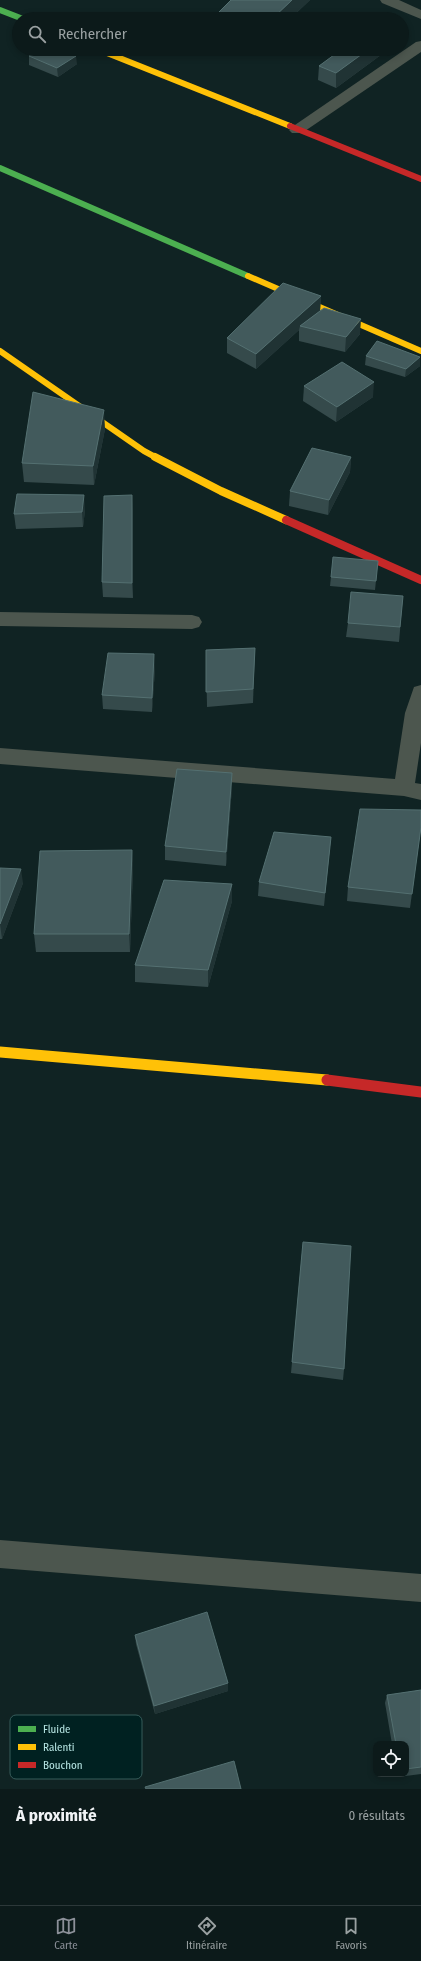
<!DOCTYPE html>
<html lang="fr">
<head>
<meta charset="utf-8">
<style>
  :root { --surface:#0c1a1a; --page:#1a2727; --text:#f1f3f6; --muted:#9aa1a2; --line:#2c3839; --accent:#8c9099 }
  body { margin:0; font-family:"Fira Sans Condensed",sans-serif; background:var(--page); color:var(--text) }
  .controls { position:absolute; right:12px; bottom:12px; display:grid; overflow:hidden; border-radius:8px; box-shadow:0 2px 6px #0003 }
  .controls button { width:36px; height:36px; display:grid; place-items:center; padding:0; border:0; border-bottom:1px solid var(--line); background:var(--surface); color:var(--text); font:20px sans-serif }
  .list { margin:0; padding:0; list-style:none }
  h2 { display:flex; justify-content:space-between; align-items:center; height:52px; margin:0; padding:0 16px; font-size:17px }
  h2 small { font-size:13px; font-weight:400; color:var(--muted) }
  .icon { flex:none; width:22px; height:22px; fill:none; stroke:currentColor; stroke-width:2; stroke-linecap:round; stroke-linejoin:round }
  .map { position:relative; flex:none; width:421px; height:1789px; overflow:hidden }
  .search { position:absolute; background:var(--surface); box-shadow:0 2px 6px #0003; left:12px; right:12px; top:12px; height:44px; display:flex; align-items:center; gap:10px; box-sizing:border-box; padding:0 14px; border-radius:22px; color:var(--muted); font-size:15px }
  .sheet { height:116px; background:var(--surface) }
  nav { display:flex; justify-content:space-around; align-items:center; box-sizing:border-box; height:56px; border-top:1px solid var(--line); background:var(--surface); font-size:11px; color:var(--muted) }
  nav a { display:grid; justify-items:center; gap:2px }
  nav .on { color:var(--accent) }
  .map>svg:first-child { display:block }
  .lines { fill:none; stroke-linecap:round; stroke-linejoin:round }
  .street { fill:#4c564e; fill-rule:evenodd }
  .fast { stroke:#4caf50; stroke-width:6 }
  .slow-far2 { stroke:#ffc107; stroke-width:6 }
  .slow-far1 { stroke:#ffc107; stroke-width:8 }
  .slow { stroke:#ffc107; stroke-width:11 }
  .jam-far2 { stroke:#c62828; stroke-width:6 }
  .jam-far1 { stroke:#c62828; stroke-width:8 }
  .jam { stroke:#c62828; stroke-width:11 }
  .wall { fill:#354a4b }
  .shaded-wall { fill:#203334 }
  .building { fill:#425a5c; stroke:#547071 }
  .key { fill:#002121; stroke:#365c5b; stroke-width:1 }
  .key-label { font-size:11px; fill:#b5e4e2 }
</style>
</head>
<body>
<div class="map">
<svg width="421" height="1789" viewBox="0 0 421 1789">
  <rect width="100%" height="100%" fill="#102323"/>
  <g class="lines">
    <!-- street -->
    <g class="street">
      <path d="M380 0H399L421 10V19L382 3Z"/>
      <path d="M421 41V52L302 133H292L289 130 292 127 416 42Z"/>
      <path d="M0 612 192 615 199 617 202 622 199 627 192 629 0 626Z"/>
      <path d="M421 685V743L415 783 421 784V800L404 796 0 764V748L395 779 405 713 414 687Z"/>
      <path d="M0 1540 421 1574V1602L0 1568Z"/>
    </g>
    <!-- fast -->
    <g class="fast">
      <path d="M0 10 23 19"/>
      <path d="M0 168 248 276"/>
    </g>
    <!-- slow-far2 -->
    <g class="slow-far2">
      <path d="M97 49 290 126"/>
      <path d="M248 276 421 351"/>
      <path d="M0 351 144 451 157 458"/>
    </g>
    <!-- slow-far1 -->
    <path class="slow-far1" d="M155 457 221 491 286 520"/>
    <!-- slow -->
    <path class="slow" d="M0 1052 327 1080"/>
    <!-- jam-far2 -->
    <path class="jam-far2" d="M290 126 421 179"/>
    <!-- jam-far1 -->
    <path class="jam-far1" d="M286 520 421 580"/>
    <!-- jam -->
    <path class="jam" d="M327 1080 421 1092"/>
  </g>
  <!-- wall -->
  <g class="wall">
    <path d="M231 0H310L290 19H214V17Z"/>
    <path d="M342 49H389L336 88 318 80 319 66Z"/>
    <path d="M29 56 77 64 58 77 29 65Z"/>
    <path d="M321 296 320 311 360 334 345 352 299 341V330L256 369 227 353V338Z"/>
    <path d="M366 356 420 357V366L405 377 365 365Z"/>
    <path d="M304 386 373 397 336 422 303 401Z"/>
    <path d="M105 429 94 485 24 482 22 463Z"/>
    <path d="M351 457 350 472 328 515 289 506 290 491Z"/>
    <path d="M85 510 83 527 16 529 14 514Z"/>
    <path d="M133 510V598L103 597 102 582Z"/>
    <path d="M378 561 375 590 330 586 331 577Z"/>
    <path d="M403 596 399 642 346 637 348 623Z"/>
    <path d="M255 648 253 703 207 707 206 650Z"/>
    <path d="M155 669 152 712 103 709 102 695Z"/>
    <path d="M232 773V787L226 866 165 860V846Z"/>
    <path d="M421 827 410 908 347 901 348 887Z"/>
    <path d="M331 837 324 906 258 896 259 882Z"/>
    <path d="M132 850 133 868 130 952H36L34 934Z"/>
    <path d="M0 868 23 883 2 939H0Z"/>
    <path d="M232 884V901L208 987 135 982V965Z"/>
    <path d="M303 1242 344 1369 343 1380 291 1373Z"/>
    <path d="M135 1635 228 1683V1691L155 1714 136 1644Z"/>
    <path d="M421 1690V1774L398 1777V1774H406V1744H392L385 1703 387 1695Z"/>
  </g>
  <!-- shaded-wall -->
  <g class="shaded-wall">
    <path d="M292 0H310L290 19H272Z"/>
    <path d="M369 49H389L336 88V73Z"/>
    <path d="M76 56 77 64 58 77 57 68Z"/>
    <path d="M321 296 320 311 300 326 299 330 256 369V354Z"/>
    <path d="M361 319 360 334 345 352 346 337Z"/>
    <path d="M420 357V366L405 377 406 369Z"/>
    <path d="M374 382 373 397 336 422 337 407Z"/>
    <path d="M104 410 105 429 94 485 93 466Z"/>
    <path d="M351 457 350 472 328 515 329 500Z"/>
    <path d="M84 495 85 510 83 527 82 512Z"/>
    <path d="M132 495 133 510V598L132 583Z"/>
    <path d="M154 654 155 669 152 712V698Z"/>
    <path d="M232 773V787L226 866V852Z"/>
    <path d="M132 850 133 868 130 952 129 934Z"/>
    <path d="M21 869 23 883 2 939 0 924Z"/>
    <path d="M232 884V901L208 987V970Z"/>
    <path d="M228 1683V1691L155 1714 154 1706Z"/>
  </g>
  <!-- building -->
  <g class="building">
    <path d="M231 0H292L272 19H223L214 17Z"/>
    <path d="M40 49H60L76 56 57 68 29 56Z"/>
    <path d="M342 49H369L336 73 319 66Z"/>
    <path d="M283 283 321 296 256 354 227 338Z"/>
    <path d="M324 308 361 319 346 337 300 326Z"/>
    <path d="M377 341 420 357 406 369 366 356Z"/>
    <path d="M342 362 374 382 337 407 304 386Z"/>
    <path d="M33 392 104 410 93 466 22 463Z"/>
    <path d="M312 448 351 457 329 500 290 491Z"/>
    <path d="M17 494 84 495 82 512 14 514Z"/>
    <path d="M132 495V583L102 582 104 496Z"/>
    <path d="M333 557 378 561 376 581 331 577Z"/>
    <path d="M351 592 403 596 400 627 348 623Z"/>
    <path d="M255 648 253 689 206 692V650Z"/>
    <path d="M108 653 154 654 152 698 102 695Z"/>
    <path d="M177 769 232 773 226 852 165 846Z"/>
    <path d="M360 809 421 810V827L412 894 348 887Z"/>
    <path d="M274 832 331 837 325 893 259 882Z"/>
    <path d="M132 850 129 934H34L40 851Z"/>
    <path d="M0 868 21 869 0 924Z"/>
    <path d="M164 880 232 884 208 970 135 965Z"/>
    <path d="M303 1242 351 1246 344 1369 292 1362Z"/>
    <path d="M207 1612 228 1683 154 1706 135 1635Z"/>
    <path d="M421 1690V1767L406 1769V1744H396L387 1695Z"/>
    <path d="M234 1761 241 1789H146L145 1787Z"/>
  </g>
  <!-- legend -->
  <rect x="10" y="1715" width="132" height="64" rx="6" class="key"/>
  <rect x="18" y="1726" width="18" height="6" fill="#4caf50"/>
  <rect x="18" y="1744" width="18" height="6" fill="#ffc107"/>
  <rect x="18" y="1762" width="18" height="6" fill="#c62828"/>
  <g class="key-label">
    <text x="43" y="1733">Fluide</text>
    <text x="43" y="1751">Ralenti</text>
    <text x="43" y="1769">Bouchon</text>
  </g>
</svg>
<div class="controls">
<button><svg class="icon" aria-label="locate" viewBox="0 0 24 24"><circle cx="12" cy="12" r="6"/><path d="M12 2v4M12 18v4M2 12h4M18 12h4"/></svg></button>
</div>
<div class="search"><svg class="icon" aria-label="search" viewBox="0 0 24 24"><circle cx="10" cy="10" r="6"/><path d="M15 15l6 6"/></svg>Rechercher</div>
</div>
<section class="sheet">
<h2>À proximité<small>0 résultats</small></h2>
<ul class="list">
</ul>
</section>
<nav>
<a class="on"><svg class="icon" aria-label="map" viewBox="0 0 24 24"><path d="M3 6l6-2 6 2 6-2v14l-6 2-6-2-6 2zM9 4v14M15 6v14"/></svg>Carte</a>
<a><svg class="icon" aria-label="directions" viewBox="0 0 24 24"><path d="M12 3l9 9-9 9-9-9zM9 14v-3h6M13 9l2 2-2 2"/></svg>Itinéraire</a>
<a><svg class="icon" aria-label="saved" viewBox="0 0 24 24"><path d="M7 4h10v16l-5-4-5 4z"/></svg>Favoris</a>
</nav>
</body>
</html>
